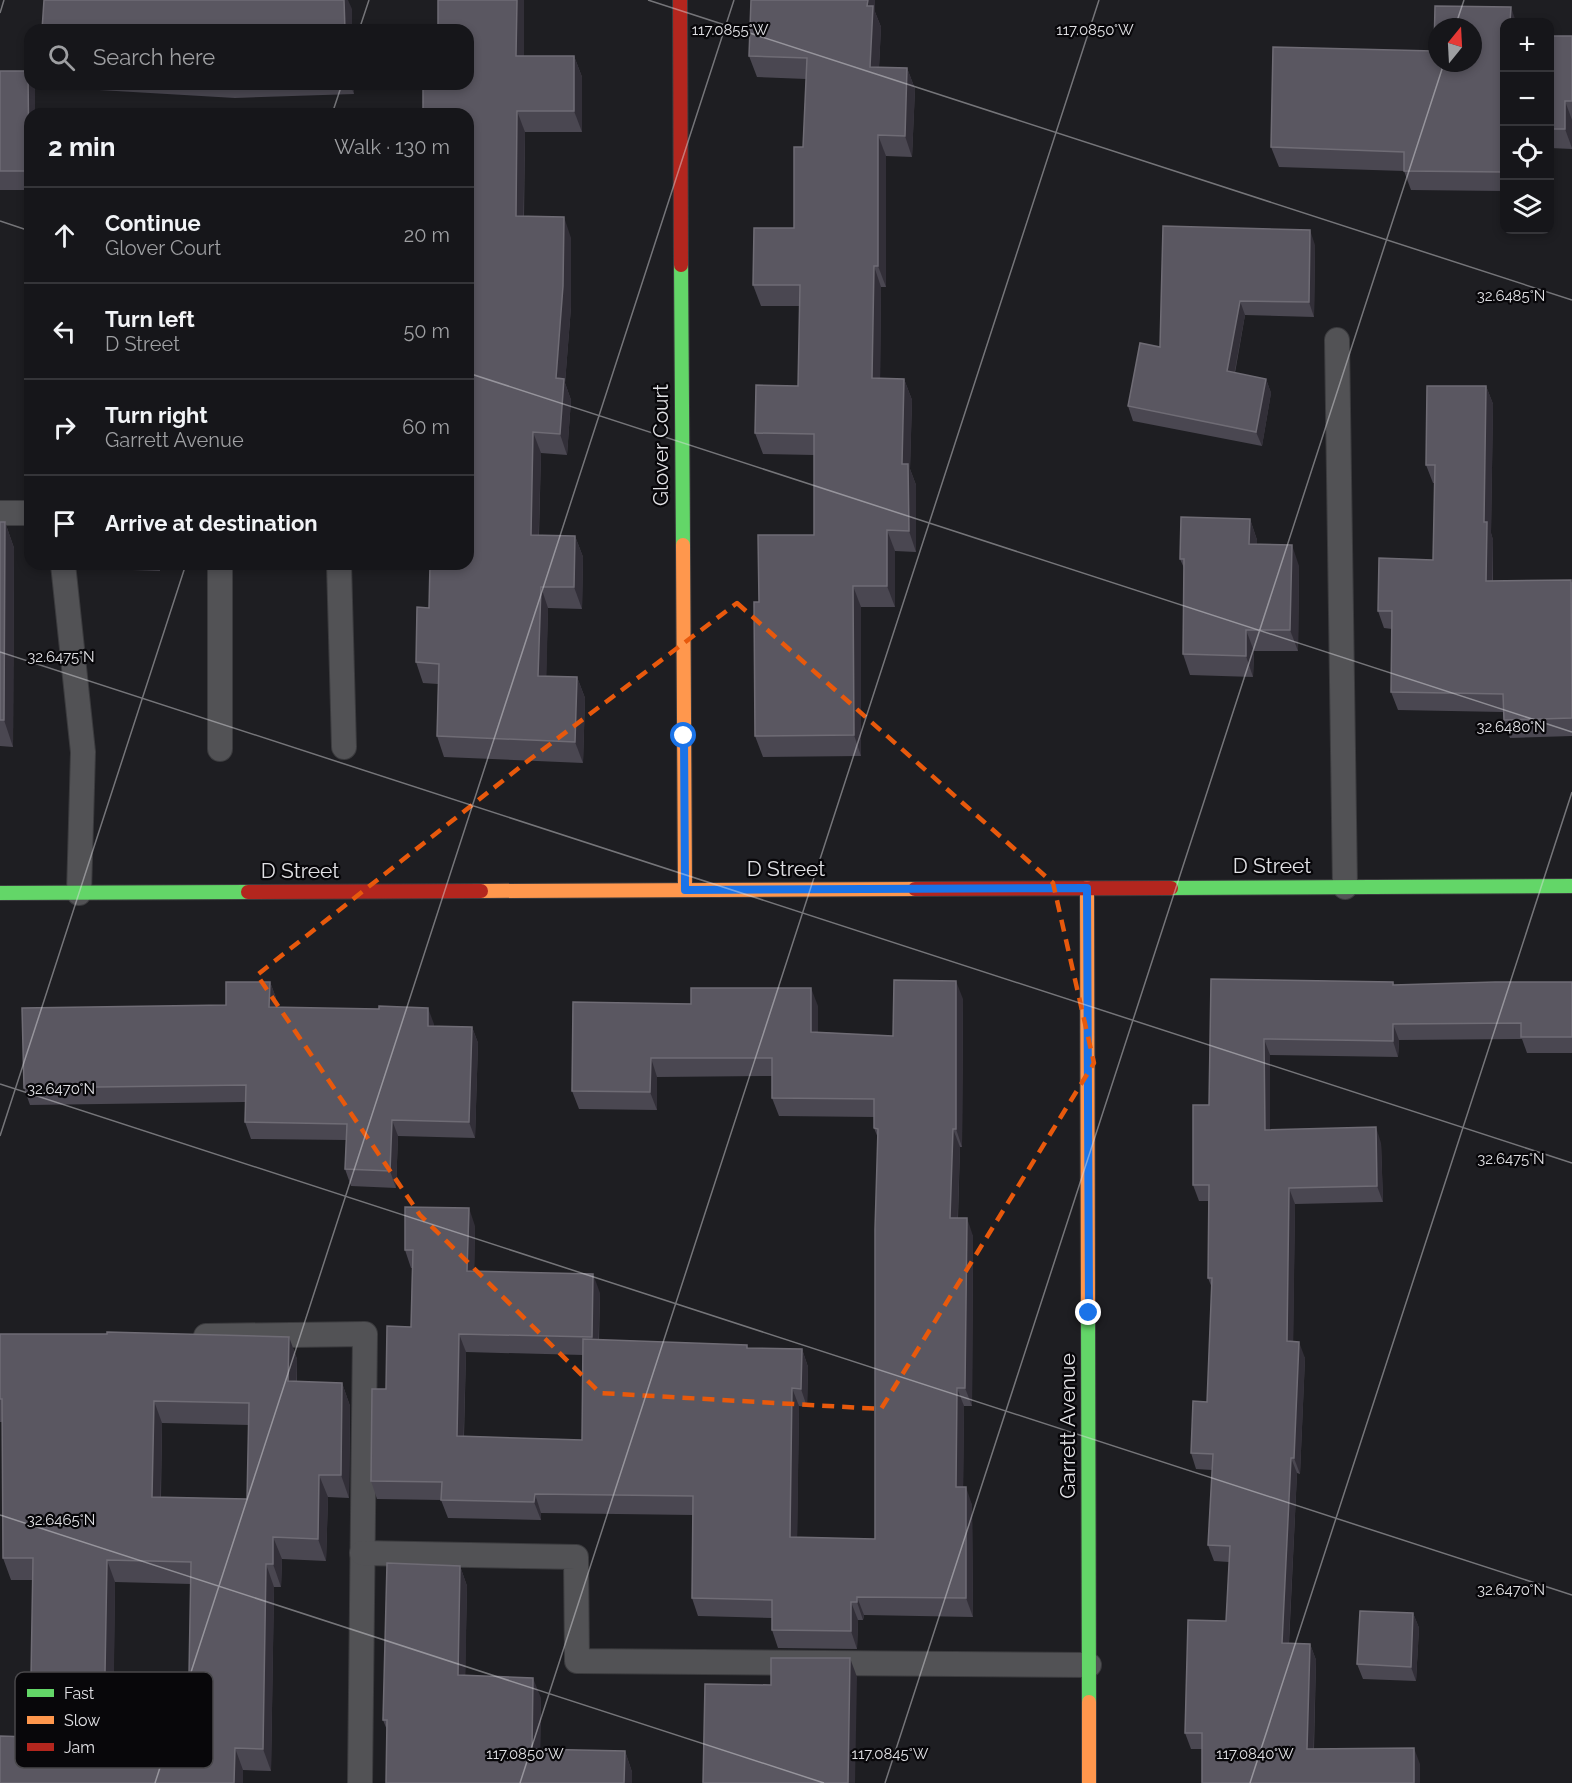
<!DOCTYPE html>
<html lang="en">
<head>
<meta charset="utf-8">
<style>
  :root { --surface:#16161a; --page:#232327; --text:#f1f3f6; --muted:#9e9fa2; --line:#353539 }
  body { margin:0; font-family:Raleway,sans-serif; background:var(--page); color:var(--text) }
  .controls { position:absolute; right:18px; top:18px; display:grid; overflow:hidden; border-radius:12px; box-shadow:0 3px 9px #0003 }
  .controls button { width:54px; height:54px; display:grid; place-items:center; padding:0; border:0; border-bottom:2px solid var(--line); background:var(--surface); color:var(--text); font:30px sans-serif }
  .compass { position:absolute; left:1428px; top:18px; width:54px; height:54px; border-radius:50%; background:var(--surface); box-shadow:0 3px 9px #0003; rotate:18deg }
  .stop { position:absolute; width:18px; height:18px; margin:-14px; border:4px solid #1a73e8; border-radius:50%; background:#fff }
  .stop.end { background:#1a73e8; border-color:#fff; box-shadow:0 2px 6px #0008 }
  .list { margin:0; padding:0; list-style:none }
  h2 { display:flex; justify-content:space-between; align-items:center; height:78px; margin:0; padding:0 24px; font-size:26px }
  h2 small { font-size:20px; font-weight:400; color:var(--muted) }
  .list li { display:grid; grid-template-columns:39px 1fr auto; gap:18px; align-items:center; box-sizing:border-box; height:96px; padding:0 24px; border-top:2px solid var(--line) }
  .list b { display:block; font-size:22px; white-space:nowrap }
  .list p { margin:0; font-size:20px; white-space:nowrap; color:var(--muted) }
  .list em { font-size:20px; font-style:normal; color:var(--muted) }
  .icon { flex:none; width:33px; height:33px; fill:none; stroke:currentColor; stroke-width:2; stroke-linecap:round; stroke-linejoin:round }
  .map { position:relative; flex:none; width:1572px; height:1783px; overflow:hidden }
  .search { position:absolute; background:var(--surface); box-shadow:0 3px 9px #0003; left:24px; top:24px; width:450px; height:66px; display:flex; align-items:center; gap:15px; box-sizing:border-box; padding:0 21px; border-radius:18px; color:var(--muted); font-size:22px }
  .panel { position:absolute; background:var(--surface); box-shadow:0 3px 9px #0003; left:24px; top:108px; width:450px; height:462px; border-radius:18px }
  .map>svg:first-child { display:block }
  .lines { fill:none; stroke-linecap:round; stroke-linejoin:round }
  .lane-casing { stroke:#3b3b3e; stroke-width:26 }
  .fast-casing { stroke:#3b3b3e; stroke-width:16 }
  .slow-casing { stroke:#3b3b3e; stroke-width:16 }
  .jam-casing { stroke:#3b3b3e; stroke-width:16 }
  .lane { stroke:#525255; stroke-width:24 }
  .fast { stroke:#63d668; stroke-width:14 }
  .slow { stroke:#ff974d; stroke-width:14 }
  .jam { stroke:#b3261e; stroke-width:14 }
  .wall { fill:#4a4751; fill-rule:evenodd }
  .shaded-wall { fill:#322f38 }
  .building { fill:#5a5761; stroke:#6f6c75; stroke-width:1.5; fill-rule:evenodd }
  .route { stroke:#1a73e8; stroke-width:8 }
  .marked { fill:none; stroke:#e8590c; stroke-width:4.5; stroke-dasharray:12 8; stroke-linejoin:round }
  .ticks { fill:none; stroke:#e0e0e4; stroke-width:1.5; stroke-opacity:0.45 }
  .labels { text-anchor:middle; stroke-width:4.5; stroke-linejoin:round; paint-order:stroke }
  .street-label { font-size:21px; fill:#e0e0e4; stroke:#08070a }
  .key { fill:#08070a; stroke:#49484b; stroke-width:1.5 }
  .key-label { font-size:16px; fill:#e0e0e4 }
  .ticks-label { font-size:15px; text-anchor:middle; fill:#e0e0e4; stroke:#08070a; stroke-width:4.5; stroke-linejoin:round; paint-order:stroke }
</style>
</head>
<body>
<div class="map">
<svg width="1572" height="1783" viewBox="0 0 1572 1783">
  <rect width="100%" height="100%" fill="#1e1e22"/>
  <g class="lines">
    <defs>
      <g id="lane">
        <path d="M1337 340 1345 887"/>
        <path d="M0 513H30"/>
        <path d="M63 564 83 752 79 893"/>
        <path d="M339 564 344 747"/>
        <path d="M220 749V564"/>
        <path d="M206 1336 365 1334 360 1783"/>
        <path d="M362 1553 576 1557 577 1661 1089 1665"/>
      </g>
      <g id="fast">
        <path d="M681 265 683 545"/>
        <path d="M1171 888 1572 886"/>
        <path d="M0 893 248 892"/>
        <path d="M1088 1311 1089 1702"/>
      </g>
      <g id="slow">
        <path d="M683 545 685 890"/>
        <path d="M1087 888 1088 1311"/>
        <path d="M481 891 915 889"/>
        <path d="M1089 1702V1783"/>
      </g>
      <g id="jam">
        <path d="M680 0 681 265"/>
        <path d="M915 889 1171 888"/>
        <path d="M248 892 481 891"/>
      </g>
    </defs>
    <!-- lane casing -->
    <use href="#lane" class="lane-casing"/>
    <!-- fast casing -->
    <use href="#fast" class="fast-casing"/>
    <!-- slow casing -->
    <use href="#slow" class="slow-casing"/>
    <!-- jam casing -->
    <use href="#jam" class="jam-casing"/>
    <!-- lane -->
    <use href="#lane" class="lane"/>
    <!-- fast -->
    <use href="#fast" class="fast"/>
    <!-- slow -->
    <use href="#slow" class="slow"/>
    <!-- jam -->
    <use href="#jam" class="jam"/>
  </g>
  <!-- wall -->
  <g class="wall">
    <path d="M438 0H524V56H574L582 77V132H525L524 217 571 238V307L565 383 571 400 567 455 541 453 539 535 575 536 583 557 582 609 548 608 546 676 577 677 585 698 583 763 444 757 437 736 438 684 423 683 416 662 429 608 468 564V114H424L423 110 468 84Z"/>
    <path d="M875 12 881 27 879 67 907 68 915 89 912 157 886 156V287H881L880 378 904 379 912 400 910 469 916 485V552L895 551V607H861V756L763 757 755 736 759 602 814 535V455L763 454 755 433 798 386 800 306H761L753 285 794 228 803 147 806 79 757 77 749 56Z"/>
    <path d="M1504 22V191L1411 190 1404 171 1279 167 1271 147 1434 51Z"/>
    <path d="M1550 36H1572V149L1550 148Z"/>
    <path d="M0 71 30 75 35 90V114H30V190H0Z"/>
    <path d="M47 84H354V94L235 98 48 87Z"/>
    <path d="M1315 245 1314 317 1245 315 1235 373 1266 379 1271 393 1262 446 1133 421 1128 406 1160 347Z"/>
    <path d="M1486 386 1493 404 1491 533 1493 540V581L1572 582V736L1510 738 1504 720 1503 712 1398 710 1391 692 1392 629 1384 628 1378 611 1433 560 1435 483H1433L1426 465Z"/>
    <path d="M1250 519 1257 540V544L1299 566 1298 651H1254L1253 677 1190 675 1183 654 1184 568 1180 559Z"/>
    <path d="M0 522H5L14 548 13 747 0 746Z"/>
    <path d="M76 564H160V571L78 568Z"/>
    <path d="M1211 979 1393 982 1394 985 1572 982V1053H1527L1522 1039 1399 1040 1398 1057 1270 1055V1130L1381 1143 1383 1202 1295 1204 1293 1342 1305 1358 1300 1474 1297 1473 1289 1644H1310L1316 1660 1314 1749 1420 1764V1783H1202V1749H1191L1185 1733 1226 1621 1229 1562 1214 1561 1208 1545 1212 1470 1196 1469 1191 1453 1207 1402 1212 1288 1208 1278 1209 1201H1199L1193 1185 1209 1105Z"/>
    <path d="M270 982 276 998V1007L434 1024V1026L472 1027 478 1043 475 1138 398 1136 396 1188 351 1186 345 1169 346 1140 251 1139 245 1122V1102L30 1105 24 1088 226 1005Z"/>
    <path d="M963 999 962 1147H960L958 1218 973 1236 972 1406H964L963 1487 972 1505 973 1617 864 1615 863 1620H858L857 1649 778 1648 772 1630V1618L698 1616 692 1598 693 1515 541 1513V1520L448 1518 441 1500 377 1499 371 1481 386 1389 411 1327 412 1268H411L405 1250 475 1226 474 1271 600 1293 599 1340 748 1348 802 1349 808 1367 807 1407 799 1406 797 1537 875 1539 878 1138 874 1128V1117L779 1116 772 1098V1076L657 1077V1110L579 1109 572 1091 573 1002 818 1006V1032L893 1036ZM466 1352 583 1355 582 1440 464 1436Z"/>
    <path d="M0 1334 289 1337 297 1359V1382L342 1383 350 1406 349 1498 328 1497 326 1561 282 1559 281 1587H274L271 1771 243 1770V1783H0L30 1737 33 1580H11L3 1558 2 1422H0ZM162 1423 249 1425 247 1499 161 1497ZM115 1582 191 1584 188 1730 113 1729Z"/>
    <path d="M460 1566 467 1586 465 1676 541 1698 540 1750 625 1751 632 1772V1783H386L387 1730 383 1720Z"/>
    <path d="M1413 1613 1419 1628 1416 1681 1363 1679 1357 1664Z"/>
  </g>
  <!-- shaded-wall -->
  <g class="shaded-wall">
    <path d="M344 0H348L352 9V30H345Z"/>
    <path d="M517 0H524V77L516 56Z"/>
    <path d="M868 0H875V12L881 27 878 88 870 67Z"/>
    <path d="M1511 7 1516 22H1510Z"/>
    <path d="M574 56 582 77V132L574 111Z"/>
    <path d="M907 68 915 89 912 157 905 136Z"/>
    <path d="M28 71 30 75V84H33L35 90V114H30V175L29 171Z"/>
    <path d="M350 84H354V94Z"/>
    <path d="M1565 101 1572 120V148L1565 129Z"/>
    <path d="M517 111 525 132 523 237 516 216Z"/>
    <path d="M878 135 886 156V287L878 266Z"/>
    <path d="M564 217 571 238V307L565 383 571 400 567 455 560 434 556 378Z"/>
    <path d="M1310 230 1315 245 1314 317 1309 302Z"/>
    <path d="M874 266 881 287 880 399 872 378Z"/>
    <path d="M1240 301 1245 315 1232 386 1227 371Z"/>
    <path d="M904 379 912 400 910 469 916 485V552L909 531 902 464Z"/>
    <path d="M1266 379 1271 393 1262 446 1256 432Z"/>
    <path d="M1486 386 1493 404 1491 533 1493 540 1492 599 1486 581 1484 522Z"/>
    <path d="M533 432 541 453 538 556 531 535Z"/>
    <path d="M1250 519 1257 540V565L1249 544Z"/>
    <path d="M5 522 14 548 13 747 4 720Z"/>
    <path d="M887 530 895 551V607L887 586Z"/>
    <path d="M575 536 583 557 582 609 574 587Z"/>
    <path d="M1292 545 1299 566 1298 651 1290 630Z"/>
    <path d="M853 586 861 607V756L854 735Z"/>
    <path d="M541 587 548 608 546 697 538 676Z"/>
    <path d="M1246 630 1254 651 1253 677 1246 656Z"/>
    <path d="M577 677 585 698 583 763 575 742Z"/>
    <path d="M956 981 963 999 962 1147 956 1129Z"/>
    <path d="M270 982 276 998 275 1023 269 1007Z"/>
    <path d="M811 988 818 1006V1050L811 1032Z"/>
    <path d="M428 1008 434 1024V1042L428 1026Z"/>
    <path d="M1393 1024 1399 1040 1398 1057 1393 1041Z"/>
    <path d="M472 1027 478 1043 475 1138 469 1122Z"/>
    <path d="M1264 1039 1270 1055V1146L1265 1130Z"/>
    <path d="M651 1058 657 1077V1110L650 1092Z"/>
    <path d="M392 1120 398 1136 396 1188 390 1171Z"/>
    <path d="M1376 1127 1381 1143 1383 1202 1377 1186Z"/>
    <path d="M953 1129 960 1147 957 1236 950 1218Z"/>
    <path d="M1289 1188 1295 1204 1293 1357 1287 1341Z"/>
    <path d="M469 1208 475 1226 474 1289 467 1271Z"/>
    <path d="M967 1218 973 1236 972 1406 965 1388Z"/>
    <path d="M593 1274 600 1293 598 1355 592 1337Z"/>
    <path d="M459 1334 466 1352 463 1454 457 1436Z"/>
    <path d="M289 1337 297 1359 296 1404 288 1381Z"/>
    <path d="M1299 1342 1305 1358 1300 1474 1294 1458Z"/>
    <path d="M802 1349 808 1367 807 1407 801 1389Z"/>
    <path d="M342 1383 350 1406 349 1498 341 1475Z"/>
    <path d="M792 1388 799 1406 797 1555 790 1537Z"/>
    <path d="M957 1388 964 1406 963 1505 956 1487Z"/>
    <path d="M154 1401 162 1423 160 1519 152 1497Z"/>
    <path d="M1291 1458 1297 1473 1288 1659 1282 1643Z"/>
    <path d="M319 1475 328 1497 326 1561 318 1539Z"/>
    <path d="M966 1487 972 1505 973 1617 966 1598Z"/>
    <path d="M535 1494 541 1513V1520L534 1502Z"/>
    <path d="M273 1537 282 1559 281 1587 273 1564Z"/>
    <path d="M107 1560 115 1582 113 1751 104 1729Z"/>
    <path d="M266 1564 274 1587 271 1771 263 1749Z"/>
    <path d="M460 1566 467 1586 465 1696 458 1675Z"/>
    <path d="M857 1597 864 1615 863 1620 857 1602Z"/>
    <path d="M851 1602 858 1620 857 1649 851 1631Z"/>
    <path d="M1413 1613 1419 1628 1416 1681 1411 1667Z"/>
    <path d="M1310 1644 1316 1660 1313 1765 1307 1749Z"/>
    <path d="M850 1658 857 1677 855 1783H848Z"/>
    <path d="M533 1678 541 1698 540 1770 532 1749Z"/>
    <path d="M235 1748 243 1770V1783H234Z"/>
    <path d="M1414 1748 1420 1764V1783H1414Z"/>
    <path d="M625 1751 632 1772V1783H624Z"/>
  </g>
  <!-- building -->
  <g class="building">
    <path d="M44 0H344L345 30H42Z"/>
    <path d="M438 0H517L516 56H574V111H517L516 216 564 217 563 286 556 378 564 379 560 434 533 432 531 535 575 536 574 587H541L538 676 577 677 575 742 437 736 439 664 416 662 417 607 429 608 430 564H468V114H427V110H423V84H468V30H438Z"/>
    <path d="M751 0H868L867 6H873L870 67 907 68 905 136 878 135V266H874L872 378 904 379 902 464H908L909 531 887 530V586H853L854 735 755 736 754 602H759L758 535H814V434L755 433 756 385 798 386 800 285H753L754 228H794V147H803L807 58 749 56Z"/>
    <path d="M1435 6 1511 7 1510 22H1504V172L1404 171V152L1271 147 1273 47 1434 51ZM1437 27H1473V63H1437Z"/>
    <path d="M1550 36H1572V101H1565V129H1550Z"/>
    <path d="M0 71H28L29 171H0Z"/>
    <path d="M1163 226 1310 230 1309 302 1240 301 1227 371 1266 379 1256 432 1128 406 1140 343 1160 347Z"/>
    <path d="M1427 386H1486L1484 522H1487L1486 581 1571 580 1572 718 1504 720 1503 694 1391 692 1392 611H1378L1379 558 1433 560 1435 465H1426Z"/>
    <path d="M1181 517 1250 519 1249 544 1292 545 1290 630H1246V656L1183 654 1184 559H1180Z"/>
    <path d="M0 522H5L4 720H0Z"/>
    <path d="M1211 979 1393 982V985L1495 982H1572V1037H1521V1023L1393 1024V1041L1264 1039 1265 1130 1376 1127 1377 1186 1289 1188 1287 1341 1299 1342 1294 1458H1291L1282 1643 1310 1644 1307 1749 1414 1748V1783H1202V1733H1185L1188 1620 1226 1621 1230 1546 1208 1545 1213 1454 1191 1453 1193 1401 1207 1402 1212 1278H1208L1209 1185H1193V1105H1209Z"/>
    <path d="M894 980 956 981V1129H953L950 1218H967L965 1388H957L956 1487H966V1598L857 1597V1602H851V1631L772 1630V1600L692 1598 693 1496 535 1494 534 1502 441 1500 442 1482 371 1481 372 1389H386L387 1326 411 1327 413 1250H405V1207L469 1208 467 1271 593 1274 592 1337 459 1334 457 1436 582 1440 583 1339 747 1345V1348L802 1349 801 1389 792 1388 790 1537 875 1539V1229L878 1129 874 1128V1099L772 1098V1058H651L650 1092 572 1091 573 1002 691 1004V988H811V1032L893 1036Z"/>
    <path d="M226 982H270L269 1007 379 1009V1006L428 1008V1026L472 1027 469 1122 392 1120 390 1171 345 1169 347 1124 245 1122 246 1085 24 1088 22 1008 226 1005Z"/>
    <path d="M107 1332 289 1337 288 1381 342 1383 341 1475H319L318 1539 273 1537V1564H266L263 1749 235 1748 234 1783H0V1736L30 1737 33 1558H3L2 1399H0V1334H107ZM154 1401 249 1403 247 1499 152 1497ZM107 1560 191 1562 188 1730 104 1729Z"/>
    <path d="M387 1563 460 1566 458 1675 533 1678 532 1749 625 1751 624 1783H386L387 1720H383Z"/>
    <path d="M1360 1611 1413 1613 1411 1667 1357 1664Z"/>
    <path d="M771 1658H850L848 1783H703L705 1684 771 1685Z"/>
  </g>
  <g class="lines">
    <!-- route -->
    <path class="route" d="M684 736 685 890 1087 888 1089 1313"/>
  </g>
  <!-- marked area -->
  <path class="marked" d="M737 603 1053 883 1094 1063 881 1409 600 1393 420 1215 257 975 529 760Z"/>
  <!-- ticks -->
  <path class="ticks" d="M648 0 1572 300M0 13 4 0M1455 27 1464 0M359 30 369 0M332 114 342 84M0 221 30 231M468 373 1572 732M0 652 1572 1163M0 1084 1572 1595M0 1136 186 564M0 1515 824 1783M155 1783 734 0M520 1783 1099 0M885 1783 1444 63M1250 1783 1572 792"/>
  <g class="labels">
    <!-- street labels -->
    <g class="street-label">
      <text transform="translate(661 445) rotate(-90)" y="7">Glover Court</text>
      <text x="1272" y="873">D Street</text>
      <text x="786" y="876">D Street</text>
      <text x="300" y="878">D Street</text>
      <text transform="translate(1068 1426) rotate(-90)" y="7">Garrett Avenue</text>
    </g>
  </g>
  <!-- legend -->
  <rect x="15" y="1672" width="198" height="96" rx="9" class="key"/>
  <rect x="27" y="1689" width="27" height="8" fill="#63d668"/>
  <rect x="27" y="1716" width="27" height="8" fill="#ff974d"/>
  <rect x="27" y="1743" width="27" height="8" fill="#b3261e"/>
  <g class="key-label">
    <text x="64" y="1699">Fast</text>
    <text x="64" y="1726">Slow</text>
    <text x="64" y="1753">Jam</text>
  </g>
  <g class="ticks-label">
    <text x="730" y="35">117.0855°W</text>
    <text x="1095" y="35">117.0850°W</text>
    <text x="1511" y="301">32.6485°N</text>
    <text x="61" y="662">32.6475°N</text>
    <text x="1511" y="732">32.6480°N</text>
    <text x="61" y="1094">32.6470°N</text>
    <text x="1511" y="1164">32.6475°N</text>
    <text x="61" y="1525">32.6465°N</text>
    <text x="1511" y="1595">32.6470°N</text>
    <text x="525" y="1759">117.0850°W</text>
    <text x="890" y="1759">117.0845°W</text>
    <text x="1255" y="1759">117.0840°W</text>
  </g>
</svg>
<div class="controls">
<button>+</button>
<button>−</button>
<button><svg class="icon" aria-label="locate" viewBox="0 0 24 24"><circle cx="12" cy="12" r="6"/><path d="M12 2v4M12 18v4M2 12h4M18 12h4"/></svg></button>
<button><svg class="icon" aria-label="layers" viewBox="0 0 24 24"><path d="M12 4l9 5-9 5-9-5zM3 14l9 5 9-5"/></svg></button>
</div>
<svg class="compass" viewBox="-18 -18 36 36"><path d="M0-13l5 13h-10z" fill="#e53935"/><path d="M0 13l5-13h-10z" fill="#9e9fa2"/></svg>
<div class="stop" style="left:684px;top:736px"></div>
<div class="stop end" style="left:1089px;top:1313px"></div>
<div class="search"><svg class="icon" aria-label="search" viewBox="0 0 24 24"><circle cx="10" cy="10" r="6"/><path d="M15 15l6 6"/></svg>Search here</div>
<section class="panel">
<h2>2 min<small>Walk · 130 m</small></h2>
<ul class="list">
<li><svg class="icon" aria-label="ahead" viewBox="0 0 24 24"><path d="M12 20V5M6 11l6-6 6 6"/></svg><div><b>Continue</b><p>Glover Court</p></div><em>20 m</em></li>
<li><svg class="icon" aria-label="left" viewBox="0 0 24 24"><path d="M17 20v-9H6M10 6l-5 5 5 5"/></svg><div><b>Turn left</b><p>D Street</p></div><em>50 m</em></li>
<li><svg class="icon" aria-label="right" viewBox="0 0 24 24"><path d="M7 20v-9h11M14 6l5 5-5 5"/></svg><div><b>Turn right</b><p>Garrett Avenue</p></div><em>60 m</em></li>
<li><svg class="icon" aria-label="arrive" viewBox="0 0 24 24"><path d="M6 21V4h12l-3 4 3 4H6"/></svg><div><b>Arrive at destination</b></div></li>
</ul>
</section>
</div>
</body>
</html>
